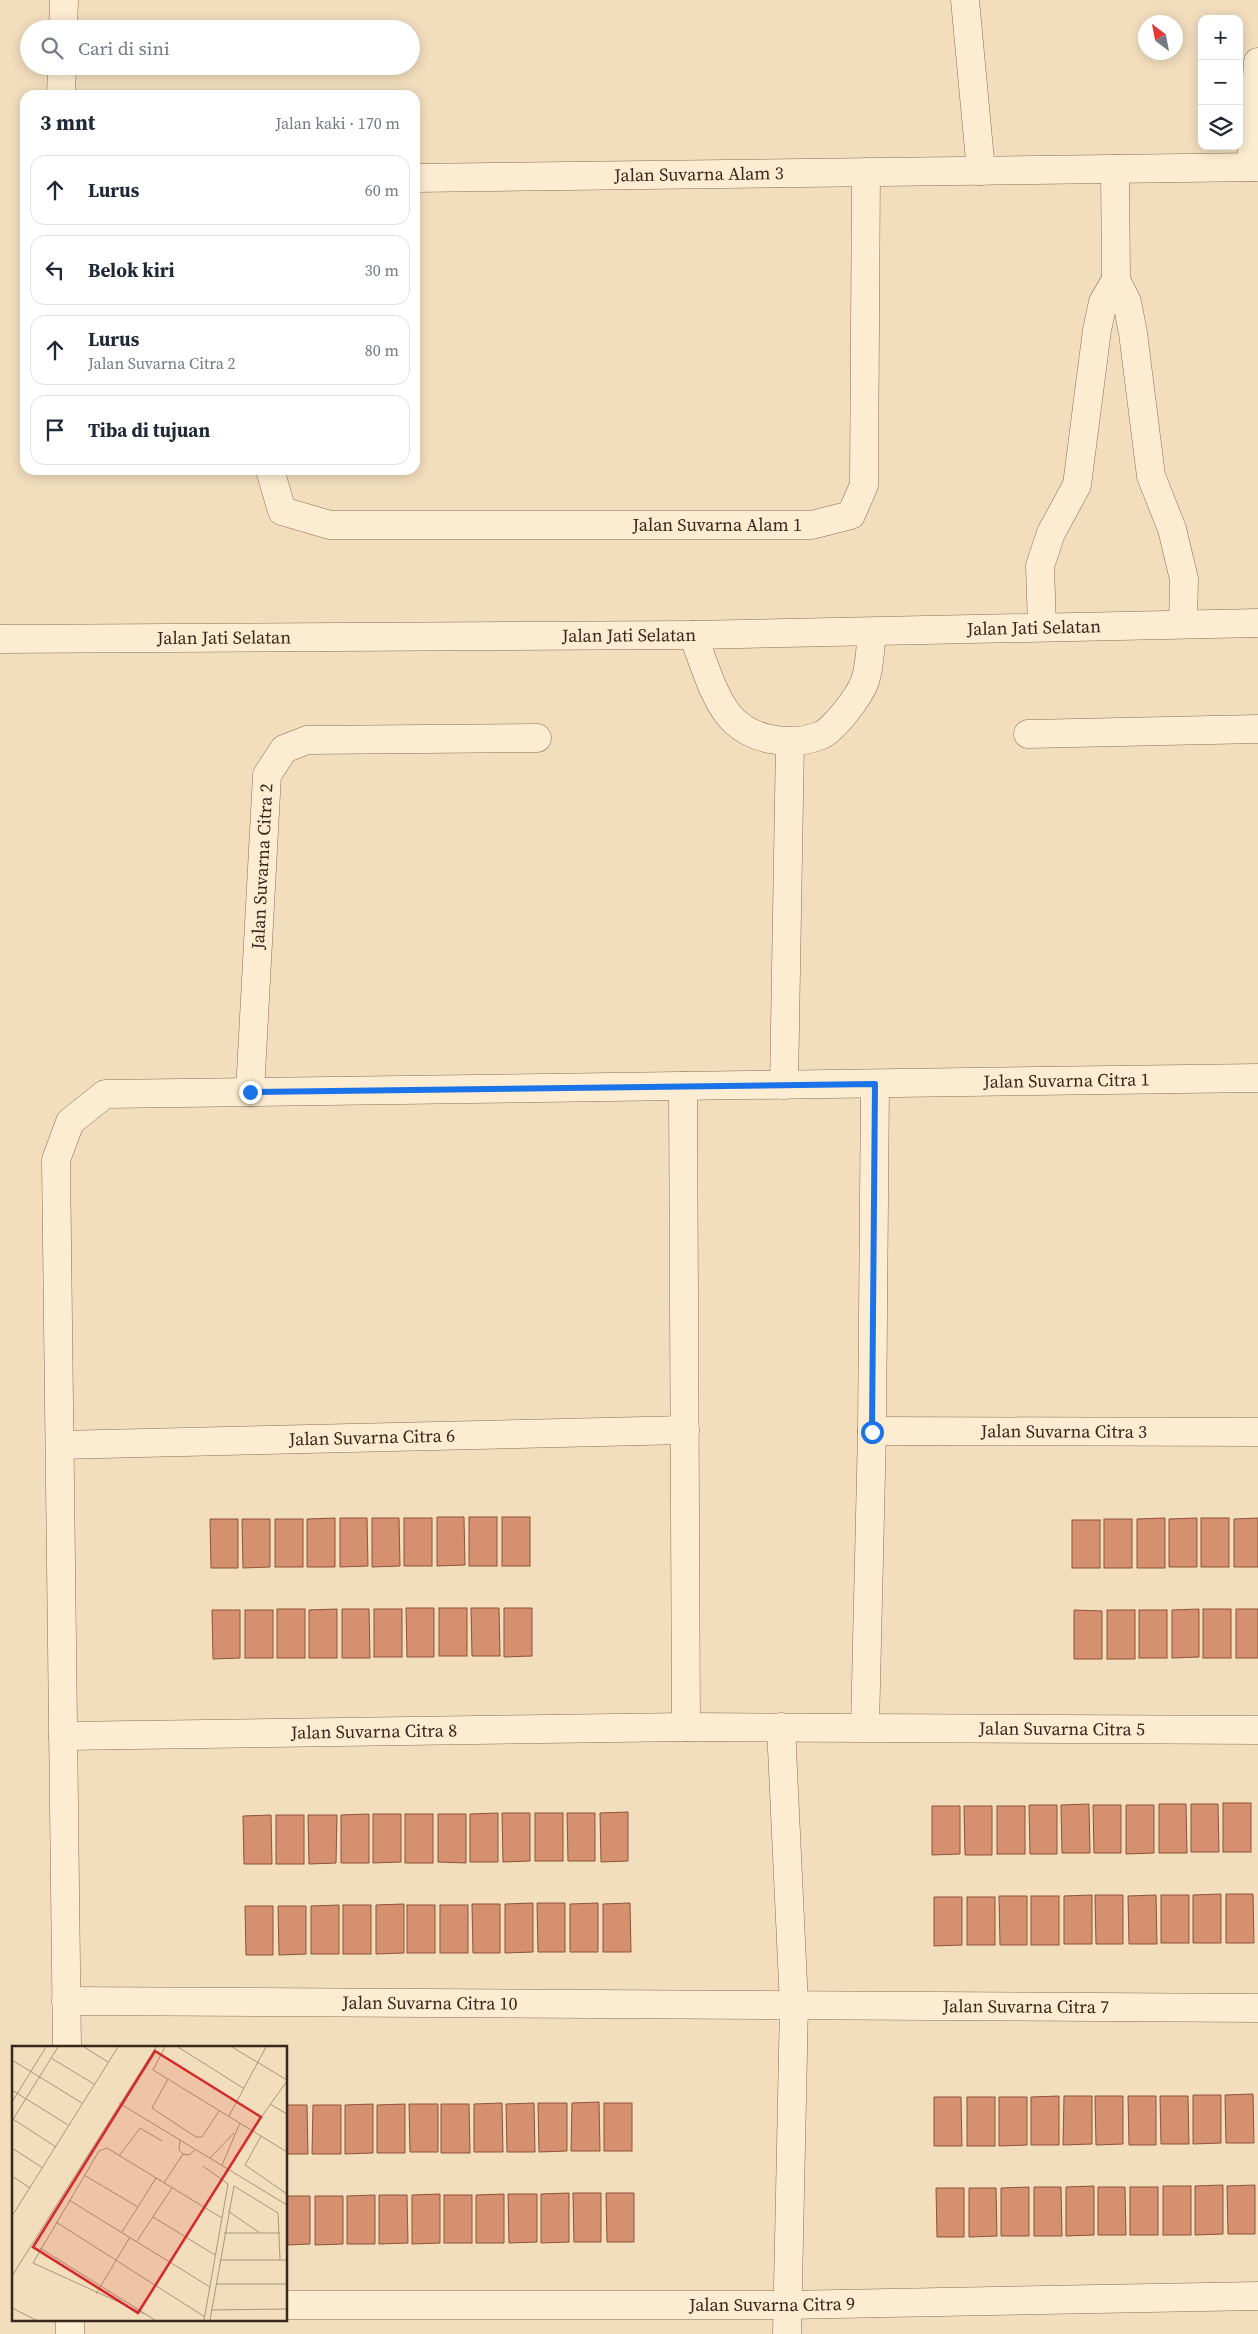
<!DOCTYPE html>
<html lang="id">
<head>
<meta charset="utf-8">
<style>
  :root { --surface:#fff; --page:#f6f6f7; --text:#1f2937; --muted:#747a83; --line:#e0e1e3 }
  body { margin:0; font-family:"Source Serif 4",serif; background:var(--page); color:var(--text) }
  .controls { position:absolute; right:15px; top:15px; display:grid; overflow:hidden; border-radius:10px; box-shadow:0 2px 12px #0003 }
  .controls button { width:45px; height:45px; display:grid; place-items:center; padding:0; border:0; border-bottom:1px solid var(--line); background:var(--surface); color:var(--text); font:25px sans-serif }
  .compass { position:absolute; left:1138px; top:15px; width:45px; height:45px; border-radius:50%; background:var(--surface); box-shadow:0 2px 12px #0003; rotate:328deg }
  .stop { position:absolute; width:15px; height:15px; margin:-11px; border:4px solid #1a73e8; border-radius:50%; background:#fff }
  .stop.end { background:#1a73e8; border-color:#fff; box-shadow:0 1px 5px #0008 }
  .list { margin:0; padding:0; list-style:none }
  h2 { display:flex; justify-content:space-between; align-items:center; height:65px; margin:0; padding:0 20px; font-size:21px }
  h2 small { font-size:16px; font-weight:400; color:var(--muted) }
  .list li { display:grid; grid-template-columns:32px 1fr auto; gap:15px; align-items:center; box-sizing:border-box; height:70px; margin:0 10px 10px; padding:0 10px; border:1px solid var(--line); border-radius:15px }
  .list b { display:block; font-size:19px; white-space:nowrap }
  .list p { margin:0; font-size:16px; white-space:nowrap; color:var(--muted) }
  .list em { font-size:16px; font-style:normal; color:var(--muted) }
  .icon { flex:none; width:28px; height:28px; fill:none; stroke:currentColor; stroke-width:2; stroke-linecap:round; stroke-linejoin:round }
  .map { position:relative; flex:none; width:1258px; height:2334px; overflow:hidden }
  .search { position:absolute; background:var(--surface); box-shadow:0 2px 12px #0003; left:20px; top:20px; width:400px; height:55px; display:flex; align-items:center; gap:12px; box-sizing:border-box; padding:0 18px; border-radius:28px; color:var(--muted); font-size:19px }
  .panel { position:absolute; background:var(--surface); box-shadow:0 2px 12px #0003; left:20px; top:90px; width:400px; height:385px; border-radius:15px }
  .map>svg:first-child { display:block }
  .building { fill:#d5906f; stroke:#8e5238 }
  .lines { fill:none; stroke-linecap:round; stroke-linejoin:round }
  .street-casing { stroke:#8c6d54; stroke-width:29 }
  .street { stroke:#fcecd1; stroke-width:28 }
  .route { stroke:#1a73e8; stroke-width:6 }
  .labels { text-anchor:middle; stroke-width:4.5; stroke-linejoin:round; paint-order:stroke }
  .street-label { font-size:18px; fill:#3a271b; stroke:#f9e8cd }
  .inset-road { fill:none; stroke:#a8957c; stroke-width:1 }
  .view { fill:#d62828; fill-opacity:0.15; stroke:#d62828; stroke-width:2.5 }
  .inset-edge { fill:none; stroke:#3a271b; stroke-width:2.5 }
</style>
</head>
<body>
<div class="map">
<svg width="1258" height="2334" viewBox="0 0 1258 2334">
  <rect width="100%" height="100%" fill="#f2debd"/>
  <!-- building -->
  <g class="building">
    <path d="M437 1517H464L465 1565 437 1566Z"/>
    <rect x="469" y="1517" width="28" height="49"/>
    <rect x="502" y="1517" width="28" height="49"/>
    <path d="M335 1518V1567H307V1519Z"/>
    <path d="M340 1518H367L368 1566 340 1567Z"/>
    <path d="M372 1518H399L400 1566 372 1567Z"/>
    <rect x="404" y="1518" width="28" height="48"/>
    <path d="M1165 1518V1568H1137V1519Z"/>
    <path d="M1197 1518V1567H1169V1519Z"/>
    <rect x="1201" y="1518" width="28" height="49"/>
    <path d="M1258 1518V1567H1234V1519Z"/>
    <path d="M210 1519H238V1568H211Z"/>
    <path d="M242 1519H270V1567L243 1568Z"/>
    <rect x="275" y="1519" width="28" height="48"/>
    <rect x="1104" y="1519" width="28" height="49"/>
    <rect x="1072" y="1520" width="28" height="48"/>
    <path d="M406 1608H434V1657H407Z"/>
    <rect x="439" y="1608" width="28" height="48"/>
    <path d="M471 1608H499L500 1656H472Z"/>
    <path d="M504 1608H532V1656L504 1657Z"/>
    <rect x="277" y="1609" width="28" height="49"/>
    <path d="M337 1609V1658H309V1610Z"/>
    <path d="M342 1609H369L370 1658H342Z"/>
    <rect x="374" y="1609" width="28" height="48"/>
    <path d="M1199 1609V1657L1172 1658V1610Z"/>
    <rect x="1203" y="1609" width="28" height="49"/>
    <rect x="1236" y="1609" width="22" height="49"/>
    <path d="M212 1610H240V1658L213 1659Z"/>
    <rect x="245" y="1610" width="28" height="48"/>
    <path d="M1074 1610 1102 1611V1659H1074Z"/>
    <rect x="1107" y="1610" width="28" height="49"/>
    <rect x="1139" y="1610" width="28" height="48"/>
    <rect x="1223" y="1803" width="28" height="49"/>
    <path d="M1089 1804 1090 1853H1062L1061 1805Z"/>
    <path d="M1159 1804H1186L1187 1853H1159Z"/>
    <path d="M1191 1804H1218L1219 1852H1191Z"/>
    <path d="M1029 1805H1057V1854H1030Z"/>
    <path d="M1093 1805H1121V1853H1094Z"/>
    <path d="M1126 1805H1154V1853L1126 1854Z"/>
    <path d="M932 1806H960V1854L932 1855Z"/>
    <path d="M964 1806H992V1855H965Z"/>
    <rect x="997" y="1806" width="28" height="48"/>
    <path d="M628 1812V1861L601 1862 600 1813Z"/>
    <path d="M498 1813V1862H470V1814Z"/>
    <path d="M502 1813H530V1861L503 1862Z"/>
    <rect x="535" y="1813" width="28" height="48"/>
    <path d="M567 1813H595V1861H568Z"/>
    <path d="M369 1814V1863H341V1815Z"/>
    <path d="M373 1814H401V1862L373 1863Z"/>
    <rect x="405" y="1814" width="28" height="49"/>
    <path d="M438 1814H466V1863L438 1862Z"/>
    <path d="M271 1815 272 1864H244L243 1816Z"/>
    <rect x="276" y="1815" width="28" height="49"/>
    <path d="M308 1815H337L336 1863 309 1864Z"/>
    <path d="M1221 1894V1943H1193V1895Z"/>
    <path d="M1226 1894H1253L1254 1943H1226Z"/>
    <path d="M1092 1895V1944H1064V1896Z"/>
    <path d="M1095 1895H1123V1944H1096Z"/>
    <path d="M1156 1895 1157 1944H1129L1128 1896Z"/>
    <rect x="1161" y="1895" width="28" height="48"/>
    <path d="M999 1896H1027V1945H1000Z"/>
    <rect x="1031" y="1896" width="28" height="49"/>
    <path d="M934 1897H962V1945L934 1946Z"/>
    <rect x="967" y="1897" width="28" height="48"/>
    <path d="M533 1903V1952L505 1953V1904Z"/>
    <path d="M537 1903H565V1952H538Z"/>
    <path d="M598 1903V1952H570V1904Z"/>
    <path d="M630 1903 631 1952H603V1904Z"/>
    <path d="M404 1904V1953L376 1954V1905Z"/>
    <path d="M472 1904H500V1953H473Z"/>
    <path d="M339 1905V1954H311V1906Z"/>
    <rect x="343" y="1905" width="28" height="49"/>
    <rect x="407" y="1905" width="28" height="48"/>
    <rect x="440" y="1905" width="28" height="48"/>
    <path d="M245 1906H273V1955H246Z"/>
    <path d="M278 1906H306V1954L279 1955Z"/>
    <path d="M1253 2094 1254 2143H1226L1225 2095Z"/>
    <path d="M1193 2095H1221V2143L1193 2144Z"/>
    <path d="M1059 2096V2145H1031V2097Z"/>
    <path d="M1064 2096H1092V2144L1063 2145Z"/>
    <path d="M1095 2096H1123V2144L1096 2145Z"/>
    <path d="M1128 2096H1156V2145H1129Z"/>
    <path d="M1160 2096H1188L1189 2144H1161Z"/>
    <path d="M934 2097H961L962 2146H934Z"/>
    <rect x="967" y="2097" width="28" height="49"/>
    <path d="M999 2097H1027V2145L999 2146Z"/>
    <path d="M599 2102 600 2151H571L572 2103Z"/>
    <path d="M502 2103 503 2152H474V2104Z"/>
    <path d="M534 2103 535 2152H507L506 2104Z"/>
    <path d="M538 2103H567V2151L539 2152Z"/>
    <rect x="604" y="2103" width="28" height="48"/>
    <path d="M373 2104V2153L345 2154V2105Z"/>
    <path d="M405 2104V2153H377V2105Z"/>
    <path d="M409 2104H438V2152H410Z"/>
    <path d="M441 2104H469L470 2153H441Z"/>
    <path d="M286 2105H307L308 2154H286Z"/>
    <path d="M313 2105H341V2154H312Z"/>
    <path d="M1223 2185V2234L1195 2235V2186Z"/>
    <path d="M1255 2185V2234H1228L1227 2186Z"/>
    <path d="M1094 2186V2235L1066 2236V2187Z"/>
    <rect x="1163" y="2186" width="28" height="49"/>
    <path d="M1029 2187V2236H1001V2188Z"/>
    <path d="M1034 2187H1061L1062 2236H1034Z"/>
    <path d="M1098 2187H1125L1126 2235H1098Z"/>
    <rect x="1130" y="2187" width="28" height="48"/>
    <path d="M936 2188H964V2237H937Z"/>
    <path d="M969 2188H996L997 2236 969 2237Z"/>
    <path d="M569 2193V2242L541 2243V2194Z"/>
    <path d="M573 2193H601V2242H574Z"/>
    <path d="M606 2193H634V2242H607Z"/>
    <path d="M440 2194V2243L412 2244V2195Z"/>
    <path d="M504 2194V2243H476V2195Z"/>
    <path d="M508 2194H537V2242L509 2243Z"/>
    <path d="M375 2195V2244H347V2196Z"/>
    <path d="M379 2195H407L408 2243 379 2244Z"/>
    <rect x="444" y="2195" width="28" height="48"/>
    <path d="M286 2196H310V2244L286 2245Z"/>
    <path d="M315 2196H343V2244L315 2245Z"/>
  </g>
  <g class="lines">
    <defs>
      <g id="street">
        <path d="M965 0 981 171"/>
        <path d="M63 29 64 0"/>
        <path d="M61 95 62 66"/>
        <path d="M1251 167 1258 62"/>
        <path d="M1115 169 1116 280 1127 302 1133 333 1151 476 1172 529 1184 579 1183 623"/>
        <path id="s1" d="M415 178 1258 167"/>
        <path id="s2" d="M270 470 282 511 330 525H812L851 515 864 485 866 172"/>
        <path d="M1042 627 1040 566 1051 533 1077 485 1097 330 1103 302 1116 280"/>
        <path d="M693 635C703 660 714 702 734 721 755 741 792 746 819 736 833 732 860 695 865 681 870 667 870 648 872 632"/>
        <path id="s3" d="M0 639 693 635 1258 623"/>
        <path d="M1028 734 1258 729"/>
        <path d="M784 1085 790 742"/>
        <path d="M683 1086 686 1727"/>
        <path id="s4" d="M250 1092 267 775 284 749 307 740 537 738"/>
        <path id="s5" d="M872 1431 1258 1432"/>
        <path id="s6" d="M60 1445 685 1430"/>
        <path d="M781 1727 794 2005 787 2334"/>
        <path d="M865 1727 872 1431 875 1084"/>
        <path id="s7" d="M63 1736 686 1727 1258 1730"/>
        <path id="s8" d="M66 2001 1258 2008"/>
        <path id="s9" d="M67 2048 56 1160 70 1122 105 1094 1258 1078"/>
        <path id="s10" d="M286 2305H786L1258 2296"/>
        <path d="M70 2320V2334"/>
      </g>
    </defs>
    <!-- street casing -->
    <use href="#street" class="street-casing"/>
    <!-- street -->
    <use href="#street" class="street"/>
  </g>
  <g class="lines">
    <!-- route -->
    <path class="route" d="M250 1092 875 1084 872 1432"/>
  </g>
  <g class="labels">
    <!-- street labels -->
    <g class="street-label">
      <text dy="6" stroke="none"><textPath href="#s1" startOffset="284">Jalan Suvarna Alam 3</textPath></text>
      <text dy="6" stroke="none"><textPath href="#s2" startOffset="480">Jalan Suvarna Alam 1</textPath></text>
      <text dy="6" stroke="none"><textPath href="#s3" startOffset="1034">Jalan Jati Selatan</textPath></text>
      <text dy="6" stroke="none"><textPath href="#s3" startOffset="629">Jalan Jati Selatan</textPath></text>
      <text dy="6" stroke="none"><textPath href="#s3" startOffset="224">Jalan Jati Selatan</textPath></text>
      <text dy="6" stroke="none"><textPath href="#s4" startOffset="226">Jalan Suvarna Citra 2</textPath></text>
      <text dy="6" stroke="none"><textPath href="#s9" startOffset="1935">Jalan Suvarna Citra 1</textPath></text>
      <text dy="6" stroke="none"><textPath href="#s5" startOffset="192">Jalan Suvarna Citra 3</textPath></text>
      <text dy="6" stroke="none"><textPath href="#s6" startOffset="312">Jalan Suvarna Citra 6</textPath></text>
      <text dy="6" stroke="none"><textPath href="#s7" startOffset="999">Jalan Suvarna Citra 5</textPath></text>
      <text dy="6" stroke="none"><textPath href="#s7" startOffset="311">Jalan Suvarna Citra 8</textPath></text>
      <text dy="6" stroke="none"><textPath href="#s8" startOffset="364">Jalan Suvarna Citra 10</textPath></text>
      <text dy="6" stroke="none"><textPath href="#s8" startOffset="960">Jalan Suvarna Citra 7</textPath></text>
      <text dy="6" stroke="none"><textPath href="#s10" startOffset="486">Jalan Suvarna Citra 9</textPath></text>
    </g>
  </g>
  <!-- overview -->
  <g transform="translate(12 2046)">
    <rect width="275" height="275" fill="#f2debd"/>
    <path class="inset-road" d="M72 1 96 16M153 1 141 24 275 106M166 1 231 42M220 1 275 34M39 12 82 38M0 14 70 57M156 33 140 62 184 91H190L207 65M0 44 56 79M0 56 34 1M107 57 275 159M258 58 275 68M217 70 254 1M1 73 44 101M0 75 46 1M240 84 275 35M249 90 233 119 275 148M168 94 167 104 171 108 177 109 183 104M0 102 31 122M107 110 128 82 150 95M198 112 222 87M210 119 228 77M191 120 216 138 192 274M72 129 126 161M0 130 18 142M152 137 171 108M57 154 198 241M216 165 248 187H268M0 170 106 1M141 171 203 209M44 176 193 271M110 186 144 132M212 187H247M125 195 160 142M28 202 143 274M208 214H275M0 230 144 1M204 238H275M84 248 118 191M0 262 24 274M199 264 275 263M133 268 21 217 87 105 95 102 210 172M198 274 222 140 266 167 268 214"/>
    <path class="view" d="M143 5 249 71 126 267 21 201Z"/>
    <rect width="275" height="275" class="inset-edge"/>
  </g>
</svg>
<div class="controls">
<button>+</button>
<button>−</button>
<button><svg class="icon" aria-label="layers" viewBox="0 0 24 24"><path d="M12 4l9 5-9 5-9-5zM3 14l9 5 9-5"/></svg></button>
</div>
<svg class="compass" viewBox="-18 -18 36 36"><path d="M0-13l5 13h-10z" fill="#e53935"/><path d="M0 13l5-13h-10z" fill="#747a83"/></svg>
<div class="stop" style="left:872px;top:1432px"></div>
<div class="stop end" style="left:250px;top:1092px"></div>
<div class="search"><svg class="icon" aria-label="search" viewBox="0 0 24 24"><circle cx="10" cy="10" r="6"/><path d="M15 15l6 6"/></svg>Cari di sini</div>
<section class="panel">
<h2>3 mnt<small>Jalan kaki · 170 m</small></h2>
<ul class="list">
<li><svg class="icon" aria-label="ahead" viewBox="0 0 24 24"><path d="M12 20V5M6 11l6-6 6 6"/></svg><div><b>Lurus</b></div><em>60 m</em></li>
<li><svg class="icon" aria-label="left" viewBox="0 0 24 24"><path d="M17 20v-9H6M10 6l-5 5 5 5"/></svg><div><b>Belok kiri</b></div><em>30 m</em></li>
<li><svg class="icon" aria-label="ahead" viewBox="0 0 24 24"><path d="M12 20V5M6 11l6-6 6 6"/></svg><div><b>Lurus</b><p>Jalan Suvarna Citra 2</p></div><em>80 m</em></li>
<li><svg class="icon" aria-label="arrive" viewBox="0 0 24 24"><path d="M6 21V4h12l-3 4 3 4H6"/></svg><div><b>Tiba di tujuan</b></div></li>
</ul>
</section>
</div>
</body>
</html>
